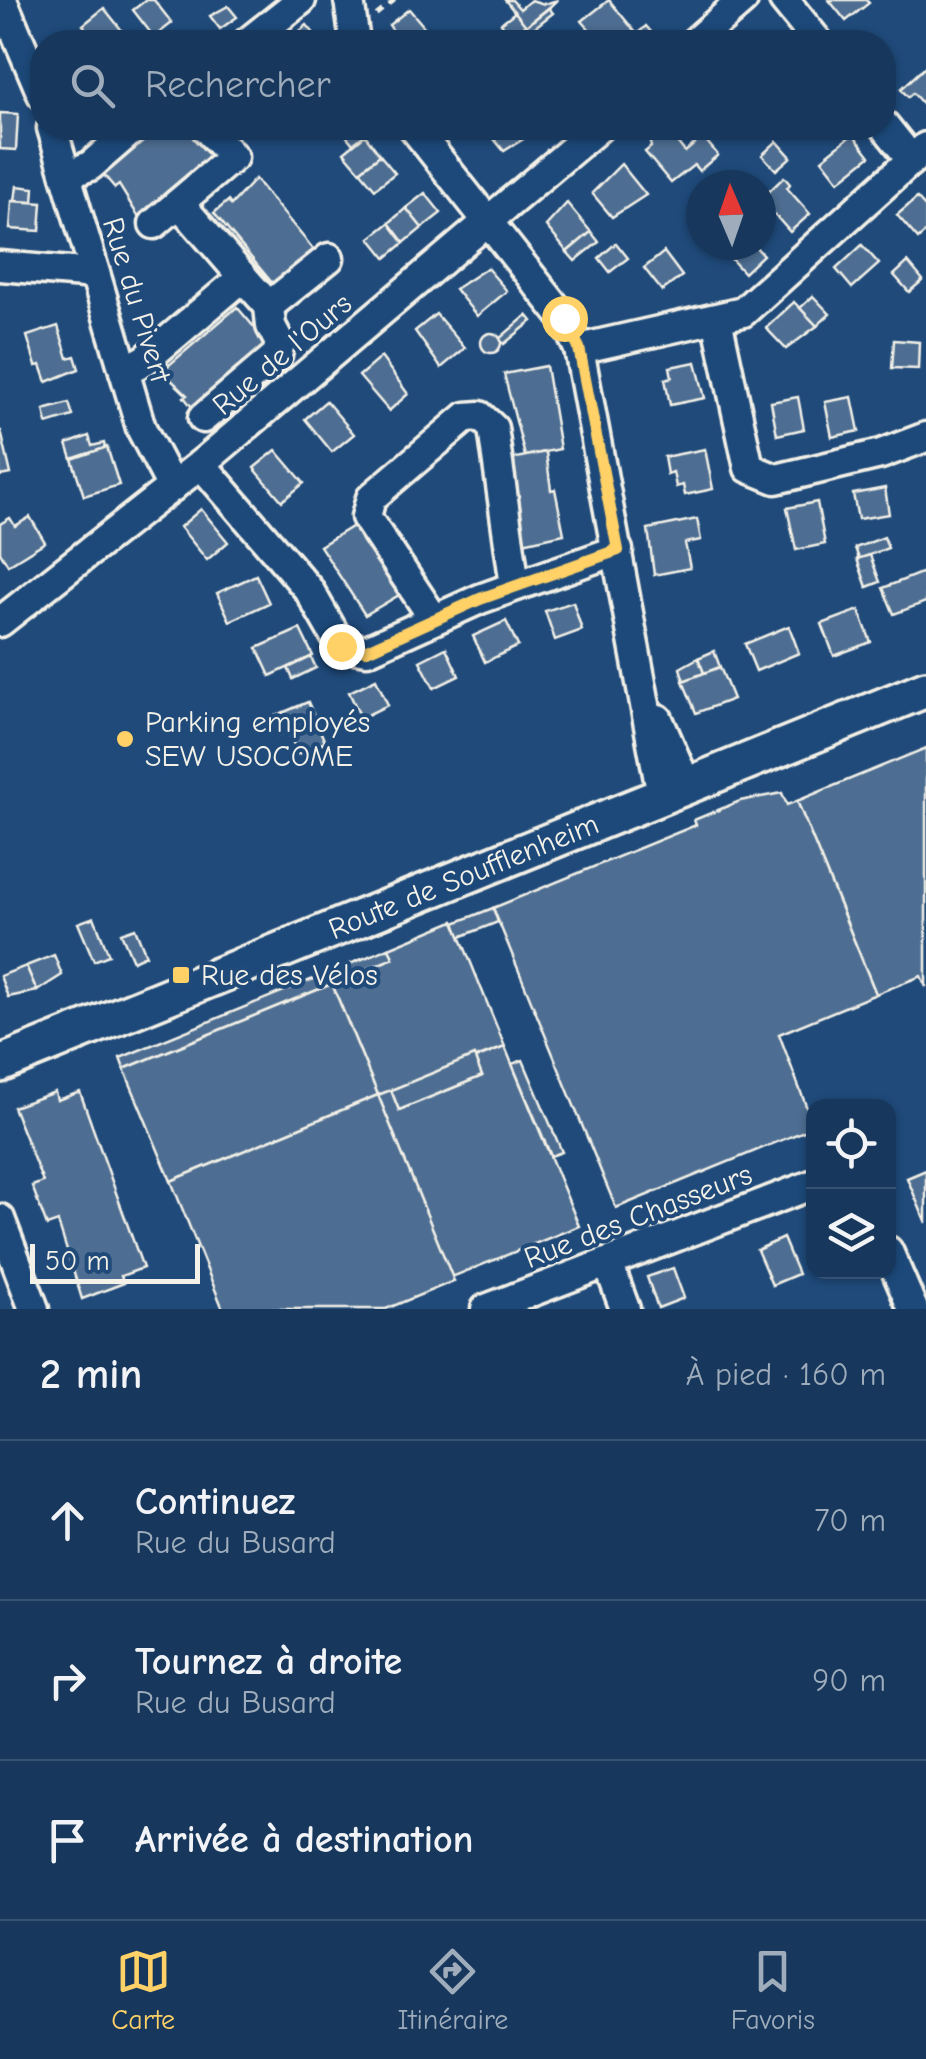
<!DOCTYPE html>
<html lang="fr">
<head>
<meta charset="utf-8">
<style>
  :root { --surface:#17385c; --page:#203f62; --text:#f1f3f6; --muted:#9eacbb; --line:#365272; --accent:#ffd166 }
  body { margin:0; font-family:"Comic Neue",sans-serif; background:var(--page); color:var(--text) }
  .controls { position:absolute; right:30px; bottom:30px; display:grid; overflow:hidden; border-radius:20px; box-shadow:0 2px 8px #0004 }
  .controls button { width:90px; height:90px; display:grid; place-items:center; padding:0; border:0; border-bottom:2px solid var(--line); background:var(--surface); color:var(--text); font:50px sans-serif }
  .compass { position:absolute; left:686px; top:170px; width:90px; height:90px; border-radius:50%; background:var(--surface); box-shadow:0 2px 8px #0004; rotate:358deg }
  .scale { position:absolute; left:30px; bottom:25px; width:170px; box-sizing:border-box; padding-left:10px; border:5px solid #f4f1e8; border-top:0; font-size:28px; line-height:35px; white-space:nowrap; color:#f4f1e8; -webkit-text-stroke:8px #1f4a7a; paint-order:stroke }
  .stop { position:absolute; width:30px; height:30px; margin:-22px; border:8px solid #ffd166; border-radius:50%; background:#fff }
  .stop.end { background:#ffd166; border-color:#fff; box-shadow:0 2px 10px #0008 }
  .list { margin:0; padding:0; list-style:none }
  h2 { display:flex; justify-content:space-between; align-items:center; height:130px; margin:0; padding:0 40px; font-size:42px }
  h2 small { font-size:32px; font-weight:400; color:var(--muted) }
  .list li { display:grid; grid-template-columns:65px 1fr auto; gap:30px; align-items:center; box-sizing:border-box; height:160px; padding:0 40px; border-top:2px solid var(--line) }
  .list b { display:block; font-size:38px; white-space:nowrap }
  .list p { margin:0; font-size:32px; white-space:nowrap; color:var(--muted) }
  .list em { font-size:32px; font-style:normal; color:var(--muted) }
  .icon { flex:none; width:55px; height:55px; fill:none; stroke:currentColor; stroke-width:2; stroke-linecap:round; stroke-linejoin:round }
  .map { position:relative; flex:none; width:926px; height:1309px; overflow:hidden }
  .search { position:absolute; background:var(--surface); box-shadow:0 2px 8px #0004; left:30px; right:30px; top:30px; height:110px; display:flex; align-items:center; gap:25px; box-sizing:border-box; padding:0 35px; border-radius:40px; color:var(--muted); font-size:38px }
  .sheet { height:610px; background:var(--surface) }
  nav { display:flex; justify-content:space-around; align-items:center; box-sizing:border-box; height:140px; border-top:2px solid var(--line); background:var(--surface); font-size:28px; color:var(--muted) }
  nav a { display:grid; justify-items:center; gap:5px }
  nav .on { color:var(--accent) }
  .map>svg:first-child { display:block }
  .building { fill:#4d6e92; stroke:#f4f1e8; stroke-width:2.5 }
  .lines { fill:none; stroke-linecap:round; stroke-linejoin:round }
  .minor-casing { stroke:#f4f1e8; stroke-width:35 }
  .major-casing { stroke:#f4f1e8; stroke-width:42 }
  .path { stroke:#f4f1e8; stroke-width:4; stroke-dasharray:8 8; stroke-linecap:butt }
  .minor { stroke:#1f4a7a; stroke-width:28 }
  .major { stroke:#1f4a7a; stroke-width:35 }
  .route { stroke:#ffd166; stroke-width:12 }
  .poi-dot { fill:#ffd166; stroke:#1f4a7a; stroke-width:4 }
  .labels { text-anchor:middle; stroke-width:8; stroke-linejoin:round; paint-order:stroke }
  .street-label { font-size:30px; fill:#f4f1e8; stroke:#1f4a7a }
  .poi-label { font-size:30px; fill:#f4f1e8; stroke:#1f4a7a; text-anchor:start }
</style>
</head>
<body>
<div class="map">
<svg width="926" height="1309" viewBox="0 0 926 1309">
  <rect width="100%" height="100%" fill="#1f4a7a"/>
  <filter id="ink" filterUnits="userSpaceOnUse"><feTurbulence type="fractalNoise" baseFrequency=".01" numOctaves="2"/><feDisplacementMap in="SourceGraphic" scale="20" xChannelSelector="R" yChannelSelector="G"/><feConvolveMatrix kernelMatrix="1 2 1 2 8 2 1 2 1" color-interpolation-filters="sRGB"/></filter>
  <g filter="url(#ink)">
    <!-- building -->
    <g class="building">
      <path d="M146 0H154L172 23 154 37 133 10Z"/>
      <path d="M505 0H512L520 9 531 0 544 4 558 0 526 26Z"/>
      <path d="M609 0 637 34 646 26 657 39 601 42 582 21Z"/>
      <path d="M829 0H866L869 3 846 21Z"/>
      <path d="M228 6 237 17 220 29 210 16Z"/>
      <path d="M104 8 128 38 122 42H79L76 39 87 30 83 25Z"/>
      <path d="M549 8 553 13 516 42 501 23 515 12 526 26Z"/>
      <path d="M409 9 437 42H403L395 34 389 25Z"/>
      <path d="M307 25 321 42H291L289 40Z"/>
      <path d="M925 67 926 68V108L913 93 908 97 901 89Z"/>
      <path d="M0 113 18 114 16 150 0 149Z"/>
      <path d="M158 128H191L215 151 138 216 119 185 115 188 103 174Z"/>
      <path d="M340 128H371L372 129 353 144Z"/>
      <path d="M485 128H541L504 151Z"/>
      <path d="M669 132 685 152 703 137 718 155 699 171 694 165 671 183 645 152 651 147 649 138Z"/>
      <path d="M853 134 870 156 839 181 822 159Z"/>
      <path d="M365 135 380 155 360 171 344 152Z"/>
      <path d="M777 141 791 157 776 170 762 155Z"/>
      <path d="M380 155 395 173 375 189 360 171Z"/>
      <path d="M621 164 646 195 612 217 592 193Z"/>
      <path d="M784 177 790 184 787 188 810 214 790 232 761 199Z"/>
      <path d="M255 179 319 256 278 290 214 213 228 201 231 205Z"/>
      <path d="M17 186 34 188 33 202 15 201Z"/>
      <path d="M425 193 441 213 422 228 406 208Z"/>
      <path d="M917 198 926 208V232L918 239 897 215Z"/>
      <path d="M12 201 42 203 40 231 10 229Z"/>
      <path d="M567 203 591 232 567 252 546 226Z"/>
      <path d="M406 208 422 228 404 243 389 223Z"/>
      <path d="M389 223 404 243 386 258 370 238Z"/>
      <path d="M591 232 599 242 575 261 567 252Z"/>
      <path d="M616 243 628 258 610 272 599 258Z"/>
      <path d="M725 245H754L763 255 744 273 721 248Z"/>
      <path d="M862 245 879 264 852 288 836 269Z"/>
      <path d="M664 252 682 276 662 291 644 268Z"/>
      <path d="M908 262 923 280 909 292 894 275Z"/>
      <path d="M487 268 507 291 477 316 455 289Z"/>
      <path d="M813 296 830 314 817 326 800 308Z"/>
      <path d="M794 302 817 326 786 349 766 328Z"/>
      <path d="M237 307 271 347 195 411 184 397 187 395 162 371Z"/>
      <path d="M436 314 465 348 441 368 415 331Z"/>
      <path d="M527 315 532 321 504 344 499 339Z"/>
      <path d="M58 326 68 358 75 356 79 369 47 382 41 365 36 366 27 336Z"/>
      <circle cx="491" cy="343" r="10"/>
      <path d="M894 340 919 342 918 369 892 368Z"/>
      <path d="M381 357 408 394 389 411 359 376Z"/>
      <path d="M696 362 705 398 670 405 665 379 672 377 670 367Z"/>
      <path d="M546 366 560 449 525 456 504 374Z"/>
      <path d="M798 397 804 429 777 435 771 402Z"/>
      <path d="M852 397 859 431 832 437 825 402Z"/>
      <path d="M326 401 354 434 332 452 305 419Z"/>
      <path d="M69 403 73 416 47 424 44 410Z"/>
      <path d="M1 431 11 474 0 476V431Z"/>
      <path d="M89 436 92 446 104 443 105 448 72 459 67 444Z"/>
      <path d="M107 447 119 485 84 496 72 459Z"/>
      <path d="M705 449 713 489 685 495 683 485 676 487 673 472 667 474 664 457Z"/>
      <path d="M276 450 304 483 282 501 254 468Z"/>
      <path d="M546 452 551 490 555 489 564 534 523 543 511 459Z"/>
      <path d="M885 488 889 514 858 519 853 494Z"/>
      <path d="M817 502 825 544 796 550 787 508Z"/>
      <path d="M201 509 228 542 207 560 180 527Z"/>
      <path d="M30 517 45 542 8 565 0 552V524L10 518 15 526Z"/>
      <path d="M697 519 701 540 685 543 690 568 654 575 648 529Z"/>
      <path d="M356 524 399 595 365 615 320 546Z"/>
      <path d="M884 537 888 548 859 559 855 548Z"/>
      <path d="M870 555 880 582 867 587 857 559Z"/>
      <path d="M926 571V602L894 614 883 588Z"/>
      <path d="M256 575 269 603 230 621 217 593Z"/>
      <path d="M573 602 582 630 555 640 545 611Z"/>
      <path d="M859 610 871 642 834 656 822 624Z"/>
      <path d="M506 621 518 646 485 662 473 636Z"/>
      <path d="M789 626 799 653 756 671 745 644Z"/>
      <path d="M300 629 313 656 270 676 257 648Z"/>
      <path d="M446 648 459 676 434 688 420 661Z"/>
      <path d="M714 651 720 667 704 673 698 658Z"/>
      <path d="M311 657 316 668 293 679 288 668Z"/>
      <path d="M698 658 704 673 684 681 680 668Z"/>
      <path d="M720 667 733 699 696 713 683 681Z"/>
      <path d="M376 679 388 705 361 718 349 692Z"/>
      <path d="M308 702 325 742 298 754 288 731 278 735 270 718Z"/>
      <path d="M926 748V987L921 976 876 994 797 801Z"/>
      <path d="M782 793 787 805 797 801 876 994 779 1034 814 1127 616 1208 493 908 696 825 694 820 740 801Z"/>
      <path d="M493 908 498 922 460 937 455 923Z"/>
      <path d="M94 917 109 955 94 961 78 923Z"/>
      <path d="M454 921 505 1047 378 1095 332 984 393 958 389 948Z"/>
      <path d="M135 928 146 955 133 961 121 933Z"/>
      <path d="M389 948 393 958 332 984 328 973Z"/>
      <path d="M54 955 62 975 37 991 26 966Z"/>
      <path d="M26 966 37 991 8 997 0 976Z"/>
      <path d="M328 973 332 984 124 1069 120 1058Z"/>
      <path d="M332 984 378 1095 171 1181 124 1069Z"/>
      <path d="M505 1047 579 1226 452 1277 378 1095 391 1090 399 1110 482 1076 475 1059Z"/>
      <path d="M474 1056 482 1076 399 1110 391 1090Z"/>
      <path d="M523 1060 562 1152 551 1156 512 1064Z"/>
      <path d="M55 1092 57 1100 80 1092 143 1268 121 1276 124 1283 82 1299 58 1222 47 1226 32 1186 43 1182 13 1107Z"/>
      <path d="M378 1095 454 1281 386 1309H223L171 1181Z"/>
      <path d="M926 1170V1223L907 1178Z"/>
      <path d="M783 1238 798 1274 772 1285 757 1250Z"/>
      <path d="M673 1268 684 1298 658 1308 647 1277Z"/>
    </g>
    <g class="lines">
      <defs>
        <g id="minor">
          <path d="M2 0 42 94"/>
          <path d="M349 0 355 42"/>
          <path d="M784 0 818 42"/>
          <path d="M248 42 301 0"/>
          <path d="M695 42 743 0"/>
          <path d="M884 125 912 160"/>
          <path d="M52 128 141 428 172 487"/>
          <path d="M414 128 564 318 579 349 662 796"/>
          <path d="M66 175 90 166 134 128"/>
          <path d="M154 224 233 157 206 128"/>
          <path d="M0 266 95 274"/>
          <path d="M243 277 269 306 329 258"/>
          <path d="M717 319 749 468 776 479 881 454 926 437"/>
          <path d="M579 349 743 312 926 147"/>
          <path d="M124 371 145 360 243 277 179 203"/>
          <path d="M203 418 277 355 280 343 271 326 269 306"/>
          <path d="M201 464 309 590 341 646 367 650 480 599 618 550"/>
          <path d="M434 619 366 517 371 498 466 417 480 416 493 428 515 586"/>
          <path d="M0 622 201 464 598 128"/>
          <path d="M658 719 687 786"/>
          <path d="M0 1219 34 1309"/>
          <path d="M888 1251 913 1309"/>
          <path d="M608 1263 625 1309"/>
          <path d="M486 1309 814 1184"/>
        </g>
        <g id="major">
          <path id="s1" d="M0 1064 926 689"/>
        </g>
      </defs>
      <!-- minor casing -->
      <use href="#minor" class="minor-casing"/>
      <!-- major casing -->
      <use href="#major" class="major-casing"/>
      <!-- path -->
      <path class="path" d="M376 15 395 0"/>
      <!-- minor -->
      <use href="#minor" class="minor"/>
      <!-- major -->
      <use href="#major" class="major"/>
    </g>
  </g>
  <g class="lines" filter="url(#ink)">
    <!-- route -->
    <path class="route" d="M341 646 367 650 480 599 618 550 579 348 564 318"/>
  </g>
  <!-- markers -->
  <g class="poi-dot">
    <circle cx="125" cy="739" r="10"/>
    <rect x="171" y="965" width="20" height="20" rx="5"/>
  </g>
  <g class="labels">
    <!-- street labels -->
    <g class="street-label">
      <text transform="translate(137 300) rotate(73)" y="10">Rue du Pivert</text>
      <text transform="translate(282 354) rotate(-40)" y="10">Rue de l'Ours</text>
      <text dy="10" stroke="none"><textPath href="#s1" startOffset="500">Route de Soufflenheim</textPath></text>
      <text transform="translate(638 1216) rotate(-21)" y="10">Rue des Chasseurs</text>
    </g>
    <!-- poi labels -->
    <g class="poi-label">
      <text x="145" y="732">Parking employés<tspan x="145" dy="34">SEW USOCOME</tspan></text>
      <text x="201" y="985">Rue des Vélos</text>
    </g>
  </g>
</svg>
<div class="controls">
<button><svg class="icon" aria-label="locate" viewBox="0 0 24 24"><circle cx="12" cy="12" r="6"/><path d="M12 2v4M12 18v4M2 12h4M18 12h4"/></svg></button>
<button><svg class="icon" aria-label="layers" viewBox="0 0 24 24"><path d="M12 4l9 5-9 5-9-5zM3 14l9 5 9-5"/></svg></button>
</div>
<svg class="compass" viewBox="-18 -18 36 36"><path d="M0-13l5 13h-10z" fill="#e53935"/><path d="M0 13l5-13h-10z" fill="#9eacbb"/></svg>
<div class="scale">50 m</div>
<div class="stop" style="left:564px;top:318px"></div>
<div class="stop end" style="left:341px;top:646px"></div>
<div class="search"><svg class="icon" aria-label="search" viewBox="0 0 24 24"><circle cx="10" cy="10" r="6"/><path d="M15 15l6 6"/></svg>Rechercher</div>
</div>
<section class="sheet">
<h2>2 min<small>À pied · 160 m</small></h2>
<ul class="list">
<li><svg class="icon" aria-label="ahead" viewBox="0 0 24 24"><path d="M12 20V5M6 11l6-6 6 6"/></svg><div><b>Continuez</b><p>Rue du Busard</p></div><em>70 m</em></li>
<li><svg class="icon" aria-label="right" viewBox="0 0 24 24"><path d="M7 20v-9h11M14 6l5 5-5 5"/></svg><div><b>Tournez à droite</b><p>Rue du Busard</p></div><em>90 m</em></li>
<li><svg class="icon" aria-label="arrive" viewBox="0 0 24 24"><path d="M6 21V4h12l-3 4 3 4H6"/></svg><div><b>Arrivée à destination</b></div></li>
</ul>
</section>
<nav>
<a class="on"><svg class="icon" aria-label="map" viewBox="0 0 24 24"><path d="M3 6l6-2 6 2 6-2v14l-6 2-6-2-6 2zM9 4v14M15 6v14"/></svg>Carte</a>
<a><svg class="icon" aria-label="directions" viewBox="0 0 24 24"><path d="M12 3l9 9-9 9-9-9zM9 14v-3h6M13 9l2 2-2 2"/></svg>Itinéraire</a>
<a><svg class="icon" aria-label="saved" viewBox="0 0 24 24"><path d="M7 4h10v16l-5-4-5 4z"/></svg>Favoris</a>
</nav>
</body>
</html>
